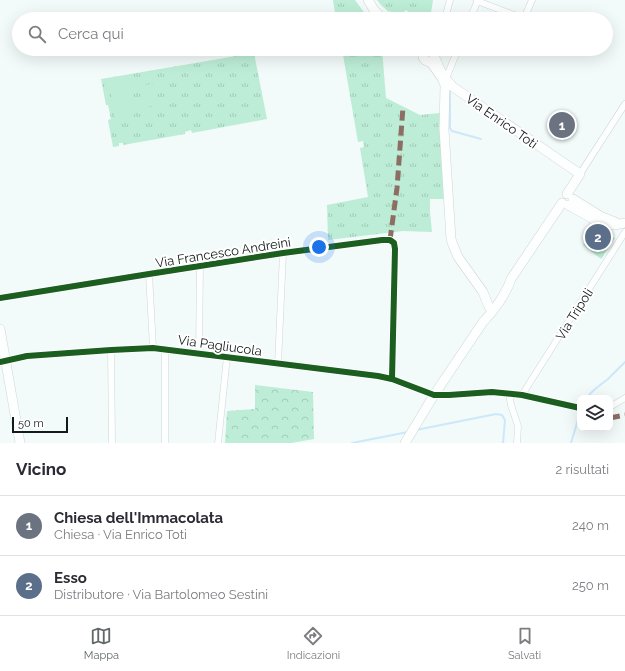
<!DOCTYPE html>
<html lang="it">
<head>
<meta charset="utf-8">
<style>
  :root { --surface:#fff; --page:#f7f7f7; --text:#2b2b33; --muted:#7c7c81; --line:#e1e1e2; --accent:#626868 }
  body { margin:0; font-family:Raleway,sans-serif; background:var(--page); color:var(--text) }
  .controls { position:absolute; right:12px; bottom:12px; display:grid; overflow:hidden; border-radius:8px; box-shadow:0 4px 16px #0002 }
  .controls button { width:36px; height:36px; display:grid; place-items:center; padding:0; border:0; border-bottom:1px solid var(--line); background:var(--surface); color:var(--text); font:20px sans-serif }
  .scale { position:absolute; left:12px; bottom:10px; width:56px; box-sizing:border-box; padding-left:4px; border:2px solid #141919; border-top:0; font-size:11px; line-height:14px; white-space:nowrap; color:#141919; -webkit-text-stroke:3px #fff; paint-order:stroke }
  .you { position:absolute; left:319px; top:247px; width:14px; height:14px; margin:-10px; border:3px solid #fff; border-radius:50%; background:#1a73e8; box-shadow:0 0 0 6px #1a73e833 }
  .badge { display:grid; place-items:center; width:26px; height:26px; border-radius:50%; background:var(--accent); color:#fff; font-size:13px; font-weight:700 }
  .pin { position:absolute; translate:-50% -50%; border:2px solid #fff; box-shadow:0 1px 4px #0006 }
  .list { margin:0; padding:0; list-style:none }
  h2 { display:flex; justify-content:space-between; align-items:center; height:52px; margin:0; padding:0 16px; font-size:17px }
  h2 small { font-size:13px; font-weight:400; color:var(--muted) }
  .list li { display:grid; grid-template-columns:26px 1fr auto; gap:12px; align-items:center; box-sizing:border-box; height:60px; padding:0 16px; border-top:1px solid var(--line) }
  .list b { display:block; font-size:15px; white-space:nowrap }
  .list p { margin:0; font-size:13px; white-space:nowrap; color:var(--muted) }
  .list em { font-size:13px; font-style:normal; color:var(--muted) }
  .icon { flex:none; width:22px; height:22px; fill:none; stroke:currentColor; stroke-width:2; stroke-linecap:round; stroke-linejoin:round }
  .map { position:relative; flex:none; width:625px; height:443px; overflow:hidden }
  .search { position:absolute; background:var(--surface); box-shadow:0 4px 16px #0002; left:12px; right:12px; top:12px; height:44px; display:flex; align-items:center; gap:10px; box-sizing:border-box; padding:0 14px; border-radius:22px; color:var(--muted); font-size:15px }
  .sheet { height:172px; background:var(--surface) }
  nav { display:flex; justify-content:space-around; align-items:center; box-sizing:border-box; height:56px; border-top:1px solid var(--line); background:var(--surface); font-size:11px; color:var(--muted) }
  nav a { display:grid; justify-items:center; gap:2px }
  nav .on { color:var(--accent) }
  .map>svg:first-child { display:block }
  .grass { fill:url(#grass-tufts) }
  .park { fill:url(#park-crowns) }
  .pitch { fill:#bdedd6 }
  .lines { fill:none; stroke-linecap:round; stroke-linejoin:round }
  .stream { stroke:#cce8fa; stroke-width:2 }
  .street-casing { stroke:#d0d6d6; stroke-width:7 }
  .secondary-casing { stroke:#d0d6d6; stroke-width:10 }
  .street { stroke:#fdfefe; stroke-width:6 }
  .secondary { stroke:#fdfefe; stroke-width:9 }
  .quiet { stroke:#8d6e63; stroke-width:5; stroke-dasharray:10 5; stroke-linecap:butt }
  .cycleway-casing { stroke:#fff; stroke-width:8 }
  .cycleway { stroke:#1b5e20; stroke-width:6 }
  .labels { text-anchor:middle; stroke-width:4; stroke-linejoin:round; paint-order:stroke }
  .street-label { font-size:13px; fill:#141919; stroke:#fff }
</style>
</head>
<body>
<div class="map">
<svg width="625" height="443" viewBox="0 0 625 443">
  <defs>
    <pattern id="grass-tufts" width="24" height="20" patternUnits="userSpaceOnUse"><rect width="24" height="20" fill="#bdedd6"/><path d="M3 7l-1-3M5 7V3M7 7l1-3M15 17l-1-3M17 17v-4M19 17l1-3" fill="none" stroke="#a2cbb7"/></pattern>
    <pattern id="park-crowns" width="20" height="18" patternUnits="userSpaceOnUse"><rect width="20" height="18" fill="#bdedd6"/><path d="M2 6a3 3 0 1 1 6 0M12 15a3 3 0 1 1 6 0" fill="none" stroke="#a2cbb7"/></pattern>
  </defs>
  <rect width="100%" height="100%" fill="#f2fafa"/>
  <!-- grass -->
  <g class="grass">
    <path d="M333 0H355L366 15 370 19H336Z"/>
    <path d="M377 0H433L430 19H416L406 10 398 19 390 11 389 12 381 5Z"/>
    <path d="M342 49H382L386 98 420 115 440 113 444 199H430V212L432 232 403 231 328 240 327 205 368 197 360 148 364 147 363 141 358 142Z"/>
    <path d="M254 53 267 119 192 133 191 130 185 132V134L123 145V143H119V146L113 147 108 120 111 119 108 105H106L101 79Z"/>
  </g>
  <!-- park -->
  <g class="park">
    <path d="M590 234 593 239 608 242 612 237 615 238 601 259 583 245Z"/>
    <path d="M255 385 313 392 314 439 291 443H225L227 411 255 409Z"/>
  </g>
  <!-- pitch -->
  <g class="pitch">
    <path d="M128 82 135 120 116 123 110 86Z"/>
    <path d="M152 84 156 105 143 108 140 86Z"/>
  </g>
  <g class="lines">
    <!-- stream -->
    <g class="stream">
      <path d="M450 92V128L452 131 481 139"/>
      <path d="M586 398 595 389 608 379 625 362"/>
      <path d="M416 430 496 414 502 415 505 420 503 443"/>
      <path d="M352 443 408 432"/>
      <path d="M571 443 580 413"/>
    </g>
    <defs>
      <g id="street">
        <path d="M477 1 517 16 523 17 526 14 532 0"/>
        <path d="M445 19 450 0"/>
        <path d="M470 19 478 0"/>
        <path d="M445 81 458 49"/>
        <path d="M580 174 625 104"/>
        <path d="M149 274 153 348"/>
        <path d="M0 298 149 274 283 253 382 240H390L394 243 395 249 392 379"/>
        <path d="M165 349V443"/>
        <path d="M111 350 112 443"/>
        <path d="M199 353 200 266"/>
        <path d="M0 362 27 356 111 350 153 348 378 376 392 379 434 395H449L492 392 522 395 580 408"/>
        <path d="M278 364 283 253"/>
        <path d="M509 394 511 405 518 426 517 443"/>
        <path d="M522 395 625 232"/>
        <path d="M610 407 625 398"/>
        <path d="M218 443 227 357"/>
      </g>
      <g id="secondary">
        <path d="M368 0 374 10 383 19"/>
        <path d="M434 59 429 62 425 60 423 57V52L428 49 433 51C435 54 434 57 436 60 439 69 446 80 453 87L580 174 567 194"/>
        <path d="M430 61 442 78 445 85 444 129 451 239 453 245 458 257 483 292 489 307"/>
        <path d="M573 199 602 217 615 222"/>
        <path d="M568 205 604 225H614L625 223"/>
        <path d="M0 329 20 443"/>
        <path d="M405 443 434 395 483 322C494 311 506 294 511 279L562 203"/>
      </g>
    </defs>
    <!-- street casing -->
    <use href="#street" class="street-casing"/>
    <!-- secondary casing -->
    <use href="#secondary" class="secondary-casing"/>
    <!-- street -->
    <use href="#street" class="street"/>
    <!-- secondary -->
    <use href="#secondary" class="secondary"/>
    <!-- quiet -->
    <g class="quiet">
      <path d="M390 240 397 188 403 107"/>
      <path d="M610 418 625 415"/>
    </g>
    <defs>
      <g id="cycleway">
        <path d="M0 298 149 274 283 253 382 240H390L394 243 395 249 392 379"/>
        <path d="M0 362 27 356 111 350 153 348 378 376 392 379 434 395H449L492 392 522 395 580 408"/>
      </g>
    </defs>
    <!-- cycleway casing -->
    <use href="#cycleway" class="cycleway-casing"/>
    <!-- cycleway -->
    <use href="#cycleway" class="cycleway"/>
  </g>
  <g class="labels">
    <!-- street labels -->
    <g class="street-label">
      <text transform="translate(502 121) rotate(35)" y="5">Via Enrico Toti</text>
      <text transform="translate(223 252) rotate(-9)" y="5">Via Francesco Andreini</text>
      <text transform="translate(574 314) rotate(-58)" y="5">Via Tripoli</text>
      <text transform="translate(220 345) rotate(8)" y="5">Via Pagliucola</text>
    </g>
  </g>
</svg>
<div class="controls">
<button><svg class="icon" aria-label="layers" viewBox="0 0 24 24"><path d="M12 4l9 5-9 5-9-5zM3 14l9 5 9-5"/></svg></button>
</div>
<div class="scale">50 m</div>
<div class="you"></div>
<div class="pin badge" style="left:562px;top:125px;background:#6b7280">1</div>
<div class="pin badge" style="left:598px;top:237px;background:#5c6f8a">2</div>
<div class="search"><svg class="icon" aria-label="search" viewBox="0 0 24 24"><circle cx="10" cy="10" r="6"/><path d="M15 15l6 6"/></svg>Cerca qui</div>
</div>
<section class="sheet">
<h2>Vicino<small>2 risultati</small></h2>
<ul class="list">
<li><span class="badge" style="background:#6b7280">1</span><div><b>Chiesa dell'Immacolata</b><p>Chiesa · Via Enrico Toti</p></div><em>240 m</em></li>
<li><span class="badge" style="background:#5c6f8a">2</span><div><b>Esso</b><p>Distributore · Via Bartolomeo Sestini</p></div><em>250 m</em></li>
</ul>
</section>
<nav>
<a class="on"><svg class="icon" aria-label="map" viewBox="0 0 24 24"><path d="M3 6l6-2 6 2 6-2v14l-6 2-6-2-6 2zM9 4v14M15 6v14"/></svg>Mappa</a>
<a><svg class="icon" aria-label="directions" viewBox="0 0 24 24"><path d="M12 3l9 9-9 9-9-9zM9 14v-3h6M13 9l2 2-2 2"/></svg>Indicazioni</a>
<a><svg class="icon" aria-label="saved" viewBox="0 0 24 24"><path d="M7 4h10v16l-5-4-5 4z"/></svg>Salvati</a>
</nav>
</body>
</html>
